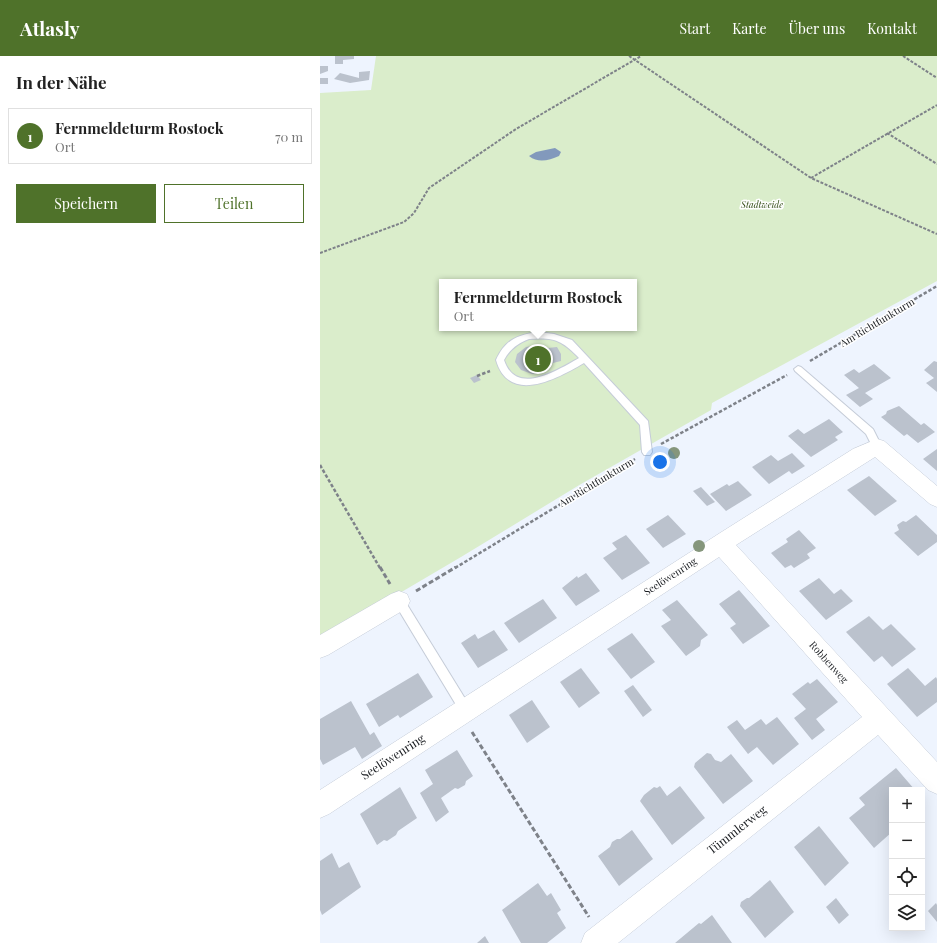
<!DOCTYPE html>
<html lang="de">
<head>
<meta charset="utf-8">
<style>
  :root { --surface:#fff; --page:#f6f6f6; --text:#222; --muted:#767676; --line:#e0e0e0; --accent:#4f722a }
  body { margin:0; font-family:"Playfair Display",serif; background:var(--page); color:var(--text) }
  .controls { position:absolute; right:12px; bottom:12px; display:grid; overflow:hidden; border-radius:0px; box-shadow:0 4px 16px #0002 }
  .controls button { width:36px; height:36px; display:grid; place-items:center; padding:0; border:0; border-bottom:1px solid var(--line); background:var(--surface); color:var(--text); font:20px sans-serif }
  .you { position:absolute; left:340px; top:406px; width:14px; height:14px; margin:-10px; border:3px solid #fff; border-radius:50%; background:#1a73e8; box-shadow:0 0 0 6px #1a73e833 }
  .badge { display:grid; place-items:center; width:26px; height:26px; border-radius:50%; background:var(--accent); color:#fff; font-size:13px; font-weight:700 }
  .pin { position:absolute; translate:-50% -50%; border:2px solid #fff; box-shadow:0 1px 4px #0006 }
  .popup { position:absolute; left:119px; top:223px; width:198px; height:52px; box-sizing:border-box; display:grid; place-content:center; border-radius:0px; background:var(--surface); filter:drop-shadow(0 1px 3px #0005); font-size:13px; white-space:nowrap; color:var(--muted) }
  .popup b { font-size:15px; color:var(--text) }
  .popup::after { content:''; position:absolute; left:50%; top:100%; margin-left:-8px; border:8px solid transparent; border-top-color:var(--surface) }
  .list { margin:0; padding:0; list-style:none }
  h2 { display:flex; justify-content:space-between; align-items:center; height:52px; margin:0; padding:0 16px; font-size:17px }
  h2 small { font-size:13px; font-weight:400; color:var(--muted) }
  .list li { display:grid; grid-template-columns:26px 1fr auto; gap:12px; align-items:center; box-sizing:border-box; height:56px; margin:0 8px 8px; padding:0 8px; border:1px solid var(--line); border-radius:0px }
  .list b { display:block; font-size:15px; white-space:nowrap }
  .list p { margin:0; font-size:13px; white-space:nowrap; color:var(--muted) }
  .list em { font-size:13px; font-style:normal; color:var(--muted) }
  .actions { display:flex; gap:8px; padding:12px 16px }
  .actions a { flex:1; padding:9px 0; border:1px solid var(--accent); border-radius:0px; text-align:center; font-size:14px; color:var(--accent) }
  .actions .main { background:var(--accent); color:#fff }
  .icon { flex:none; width:22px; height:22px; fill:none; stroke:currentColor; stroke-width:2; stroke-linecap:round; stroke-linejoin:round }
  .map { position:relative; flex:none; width:617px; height:887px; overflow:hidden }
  header { display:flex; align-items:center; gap:24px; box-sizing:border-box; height:56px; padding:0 20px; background:var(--accent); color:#fff }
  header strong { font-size:19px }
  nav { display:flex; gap:22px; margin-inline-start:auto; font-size:14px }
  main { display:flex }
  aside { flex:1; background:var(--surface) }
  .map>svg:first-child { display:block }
  .green { fill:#daedcb; fill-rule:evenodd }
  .water { fill:#8299bc }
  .building { fill:#bbc2cd }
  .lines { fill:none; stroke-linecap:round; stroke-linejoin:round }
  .service-casing { stroke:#c5ccd8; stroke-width:2 }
  .minor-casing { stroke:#c5ccd8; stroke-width:1 }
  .path-far2 { stroke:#7e8289; stroke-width:2; stroke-dasharray:3 1.5; stroke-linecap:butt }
  .path-far1 { stroke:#7e8289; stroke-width:2.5; stroke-dasharray:3.5 2; stroke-linecap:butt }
  .path { stroke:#7e8289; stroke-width:3; stroke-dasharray:5 2.5; stroke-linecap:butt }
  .service { fill:#fff; fill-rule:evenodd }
  .minor { fill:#fff; fill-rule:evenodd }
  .tree { fill:#85967c }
  .labels { text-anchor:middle; stroke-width:3; stroke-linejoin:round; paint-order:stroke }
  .far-park-label { font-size:9px; font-style:italic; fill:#2f4a11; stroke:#fff }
  .street-label { font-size:10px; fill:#191c20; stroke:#fff }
  .near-street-label { font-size:12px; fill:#191c20; stroke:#fff }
</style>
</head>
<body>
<header>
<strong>Atlasly</strong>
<nav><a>Start</a><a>Karte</a><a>Über uns</a><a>Kontakt</a></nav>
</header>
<main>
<aside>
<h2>In der Nähe<small></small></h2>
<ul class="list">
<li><span class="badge">1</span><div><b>Fernmeldeturm Rostock</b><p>Ort</p></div><em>70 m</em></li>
</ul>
<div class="actions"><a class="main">Speichern</a><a>Teilen</a></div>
</aside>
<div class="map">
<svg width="617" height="887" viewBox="0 0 617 887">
  <rect width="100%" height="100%" fill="#eef4fe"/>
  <!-- green -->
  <path class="green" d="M56 0H617V225L392 347 391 354 261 428 141 501 0 584V37L51 34ZM122 226H314V272H122Z"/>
  <!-- water -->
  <path class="water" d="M235 92 241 96 239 100C229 104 219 108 209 100L216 96Z"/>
  <!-- building -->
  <g class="building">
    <path d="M15 0H34V3L23 4V8H15Z"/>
    <path d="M0 10H8V15L0 18Z"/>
    <path d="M50 15 49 24 30 27 14 23 20 17 39 22V16Z"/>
    <rect x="0" y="22" width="8" height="6"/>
    <path d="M218 289 228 292 237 291 241 298V305L233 307 227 313 220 317 212 318 201 314 195 306 197 298 206 291Z"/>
    <path d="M614 305 617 306V336L606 327 614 322 604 314Z"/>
    <path d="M554 308 571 322 545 337 553 343 540 351 526 339 539 332 524 319 534 313 539 317Z"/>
    <path d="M157 319 161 324 154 327 150 322Z"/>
    <path d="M579 350 601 369 604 367 615 376 598 387 587 378 584 380 561 361 566 358 567 355Z"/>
    <path d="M509 363 523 376 515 381 518 384 491 401 468 380 478 373 484 378Z"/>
    <path d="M617 393V415L603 403Z"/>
    <path d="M472 397 485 410 472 418 469 415 449 428 432 411 451 399 458 405Z"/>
    <path d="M549 420 577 445 555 460 527 434Z"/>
    <path d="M418 425 432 439 406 455 390 438 407 428 409 430Z"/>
    <path d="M381 431 395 446 387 450 373 435Z"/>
    <path d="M348 459 366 478 343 492 326 473Z"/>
    <path d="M596 459 617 479V486L598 500 574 477 579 474 577 469 583 465 586 466Z"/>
    <path d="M479 474 496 492 487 498 490 502 474 512 471 509 465 512 451 497 468 486 466 483Z"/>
    <path d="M306 479 330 507 302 524 283 502 297 493 292 487Z"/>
    <path d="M266 517 280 535 256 550 242 532 257 520 258 522Z"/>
    <path d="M499 522 514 538 521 533 533 545 506 564 479 535Z"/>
    <path d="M419 534 450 570 423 588 410 572 416 568 399 548Z"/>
    <path d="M223 543 237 562 199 587 184 567Z"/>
    <path d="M357 544 388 579 381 584 380 590 366 600 341 570 351 564 342 554Z"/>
    <path d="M549 560 563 574 571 568 596 593 572 611 562 600 554 606 526 576Z"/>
    <path d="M174 574 188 594 158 612 141 587 155 578 158 583Z"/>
    <path d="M312 577 335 606 311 623 287 593Z"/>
    <path d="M261 612 280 637 259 652 240 626Z"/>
    <path d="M588 612 605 630 616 621 617 623V646L597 661 567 628Z"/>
    <path d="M98 617 113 641 80 662 78 659 59 671 46 648Z"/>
    <path d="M497 623 518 646 496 663 505 674 492 684 474 662 486 653 472 638 488 626 490 628Z"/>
    <path d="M313 629 332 654 323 661 304 635Z"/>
    <path d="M212 644 230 671 207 687 189 659Z"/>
    <path d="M31 645 50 679 54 676 62 690 42 703 35 691 3 709 0 703V663Z"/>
    <path d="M457 661 479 688 453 709 437 691 428 698 407 671 417 664 425 674 441 663 446 669Z"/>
    <path d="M137 694 153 720 146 725 145 729 138 733 135 732 121 742 129 756 116 766 100 737 113 728 105 714Z"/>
    <path d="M387 697 391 698 395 704 401 706 411 698 433 725 403 748 374 711 375 707Z"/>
    <path d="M576 712 595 734H572V776L554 792 529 762 545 749 539 742Z"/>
    <path d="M340 730 347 740 360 730 385 762 352 789 320 745 324 739 334 731 337 732Z"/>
    <path d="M80 731 97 762 78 775 76 779 67 785 64 784 57 789 40 758Z"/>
    <path d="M499 770 529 807 505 830 474 791Z"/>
    <path d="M312 774 333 803 299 830 278 800 290 791 292 786 297 783H300Z"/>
    <path d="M12 797 19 812 29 806 41 831 2 859 0 854V805Z"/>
    <path d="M450 824 474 856 445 882 420 850 421 846 427 842H429Z"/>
    <path d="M218 827 227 840 231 837 241 854 237 857 246 872 227 887H201L182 854Z"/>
    <path d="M516 842 529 859 519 868 506 851Z"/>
    <path d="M616 847 617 849V866L608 855Z"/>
    <path d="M392 859 412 887H355L379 867 381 868Z"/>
    <path d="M165 880 169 887H157Z"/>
  </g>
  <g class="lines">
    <defs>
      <g id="service">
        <path d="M218 276 234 278 252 284 328 365 332 396 330 399H324L322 396 320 369 264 307C237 323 189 349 176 304 185 284 197 279 218 276ZM209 283C234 281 242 284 259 302 238 314 196 341 184 304 190 293 198 287 209 283Z"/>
        <path d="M478 310 481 311 553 373 562 391 560 394H554L546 378 475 315 474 313Z"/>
        <path d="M79 540 83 542 149 649 151 653 149 657 145 659 141 657 75 548 74 545 75 542Z"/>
      </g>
      <g id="minor">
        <path d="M557 383 564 385 617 430V451L610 448 555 401 416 489 617 706V738L608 734 558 679 298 887H261L265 877 542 661 399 501 9 758 0 762V734L400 477 533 393Z"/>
        <path d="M79 535 87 538 90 545 87 552 8 599 0 602V579L71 538Z"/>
      </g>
    </defs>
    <!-- service casing -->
    <use href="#service" class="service-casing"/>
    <!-- minor casing -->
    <use href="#minor" class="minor-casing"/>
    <!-- path-far2 -->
    <g class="path-far2">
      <path d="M309 0 491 122 617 178"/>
      <path d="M583 0 617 22"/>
      <path d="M567 77 617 108"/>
      <path d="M491 122 617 49"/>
      <path d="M0 197 84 166 94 157 109 132 196 73 321 0"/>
    </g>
    <!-- path-far1 -->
    <g class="path-far1">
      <path d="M490 305 617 230"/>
      <path d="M157 320 170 315"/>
      <path d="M341 388 467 319"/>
      <path d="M0 409 60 512"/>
      <path d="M135 512 315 403"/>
    </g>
    <!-- path -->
    <g class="path">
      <path d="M60 511 70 528"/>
      <path d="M96 535 136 511"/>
      <path d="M152 676 269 861"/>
    </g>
    <!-- service -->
    <use href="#service" class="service"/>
    <!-- minor -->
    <use href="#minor" class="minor"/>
  </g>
  <!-- trees -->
  <g class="tree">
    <circle cx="354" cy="397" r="6"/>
    <circle cx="379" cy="490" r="6"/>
  </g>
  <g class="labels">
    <!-- far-park labels -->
    <g class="far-park-label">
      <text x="442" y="152">Stadtweide</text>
    </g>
    <!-- street labels -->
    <g class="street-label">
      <text transform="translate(557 266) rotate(-31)" y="4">Am Richtfunkturm</text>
      <text transform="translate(276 426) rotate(-31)" y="4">Am Richtfunkturm</text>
      <text transform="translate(350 520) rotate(-33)" y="4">Seelöwenring</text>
      <text transform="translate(509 606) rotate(48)" y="4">Robbenweg</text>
    </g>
    <!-- near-street labels -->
    <g class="near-street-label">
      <text transform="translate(73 701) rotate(-33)" y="4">Seelöwenring</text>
      <text transform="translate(417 774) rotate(-38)" y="4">Tümmlerweg</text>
    </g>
  </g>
</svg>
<div class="controls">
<button>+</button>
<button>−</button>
<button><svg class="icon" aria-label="locate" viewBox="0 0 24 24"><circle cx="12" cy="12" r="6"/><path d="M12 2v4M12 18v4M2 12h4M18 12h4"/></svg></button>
<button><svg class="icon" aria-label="layers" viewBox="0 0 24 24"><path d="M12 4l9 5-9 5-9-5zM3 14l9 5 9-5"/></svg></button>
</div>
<div class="you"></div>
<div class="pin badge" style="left:218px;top:303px">1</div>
<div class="popup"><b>Fernmeldeturm Rostock</b>Ort</div>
</div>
</main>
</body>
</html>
